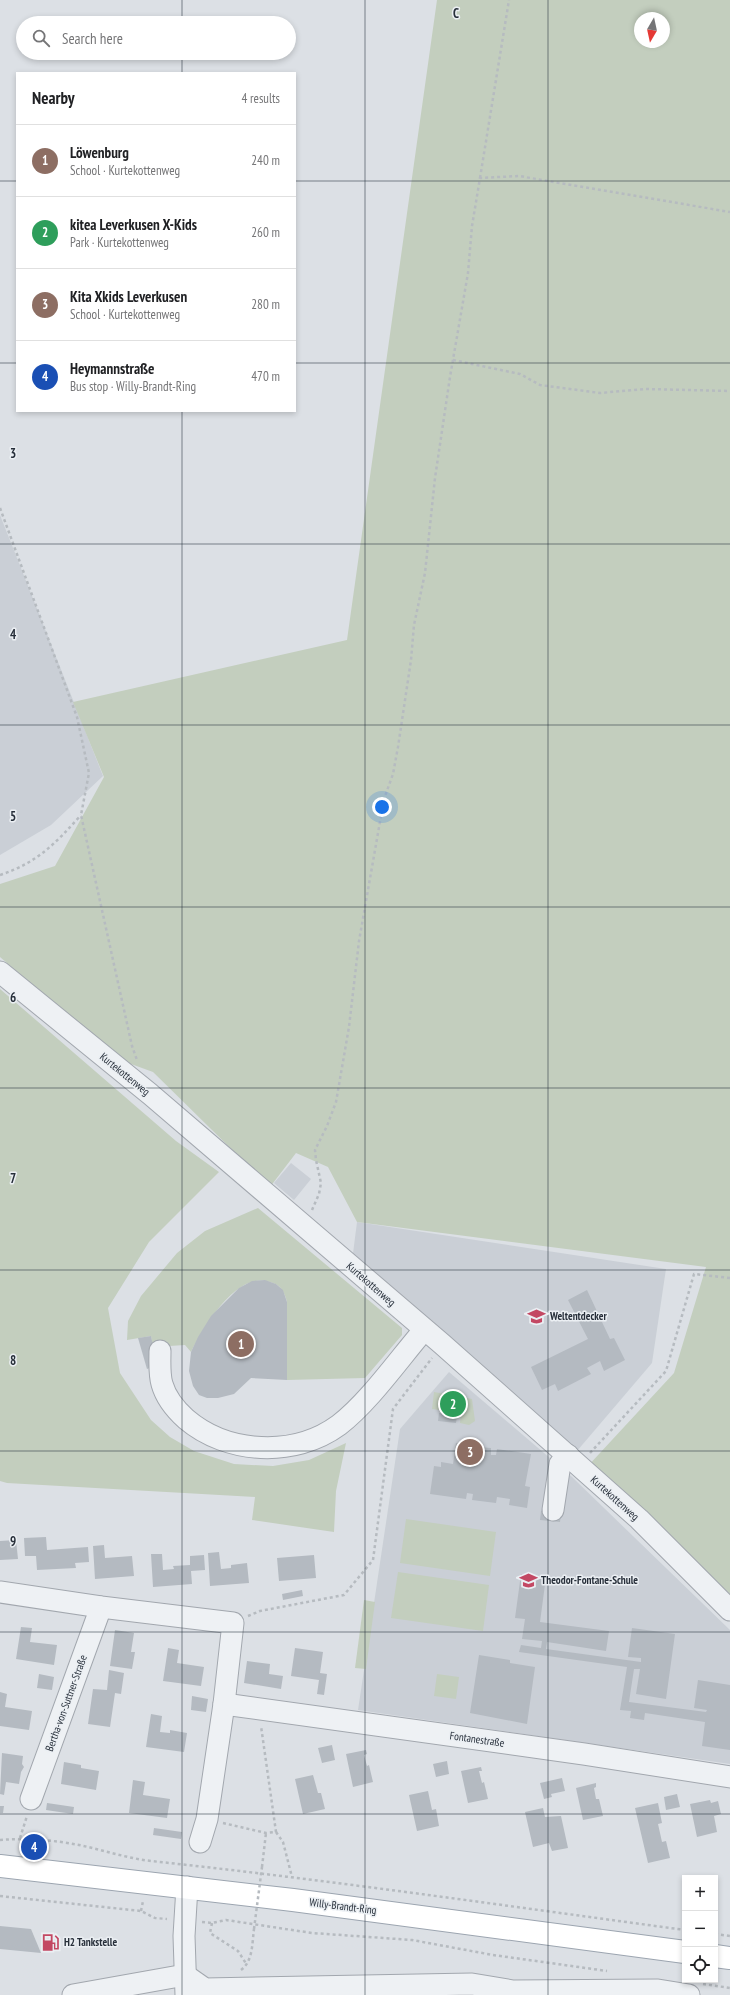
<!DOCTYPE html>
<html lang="en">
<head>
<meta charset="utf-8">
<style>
  :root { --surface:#fff; --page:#f6f6f6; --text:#202124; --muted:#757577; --line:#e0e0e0; --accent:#2563eb }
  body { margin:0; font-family:"PT Sans Narrow",sans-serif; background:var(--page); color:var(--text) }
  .controls { position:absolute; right:12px; bottom:12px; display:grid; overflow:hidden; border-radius:0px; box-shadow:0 2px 6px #0003 }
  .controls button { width:36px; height:36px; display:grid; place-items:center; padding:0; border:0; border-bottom:1px solid var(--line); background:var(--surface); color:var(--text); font:20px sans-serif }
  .compass { position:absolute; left:634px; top:12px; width:36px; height:36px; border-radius:50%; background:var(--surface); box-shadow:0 2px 6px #0003; rotate:189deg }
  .you { position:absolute; left:382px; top:807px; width:14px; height:14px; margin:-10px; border:3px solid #fff; border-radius:50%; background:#1a73e8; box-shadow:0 0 0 6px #1a73e833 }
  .badge { display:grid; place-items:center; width:26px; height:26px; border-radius:50%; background:var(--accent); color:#fff; font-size:13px; font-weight:700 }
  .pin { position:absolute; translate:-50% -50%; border:2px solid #fff; box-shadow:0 1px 4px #0006 }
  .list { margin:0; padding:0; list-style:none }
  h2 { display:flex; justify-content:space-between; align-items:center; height:52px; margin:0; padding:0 16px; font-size:17px }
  h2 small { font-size:13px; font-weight:400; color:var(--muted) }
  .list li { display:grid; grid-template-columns:26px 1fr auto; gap:12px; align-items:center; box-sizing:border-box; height:72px; padding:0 16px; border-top:1px solid var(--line) }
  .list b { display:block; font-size:15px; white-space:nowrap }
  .list p { margin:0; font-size:13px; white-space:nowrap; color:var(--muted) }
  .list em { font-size:13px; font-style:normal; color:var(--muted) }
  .icon { flex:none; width:22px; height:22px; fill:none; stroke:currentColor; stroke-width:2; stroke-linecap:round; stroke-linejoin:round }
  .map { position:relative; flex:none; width:730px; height:1995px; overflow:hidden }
  .search { position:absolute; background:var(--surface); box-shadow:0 2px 6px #0003; left:16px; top:16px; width:280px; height:44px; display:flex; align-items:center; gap:10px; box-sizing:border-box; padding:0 14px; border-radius:22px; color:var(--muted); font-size:15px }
  .panel { position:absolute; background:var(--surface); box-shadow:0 2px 6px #0003; left:16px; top:72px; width:280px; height:340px; border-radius:0px }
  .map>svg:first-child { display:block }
  .built { fill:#cacfd6 }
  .green { fill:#c3cebe; fill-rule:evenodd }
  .building { fill:#b4bac1 }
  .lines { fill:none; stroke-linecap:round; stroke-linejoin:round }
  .minor-casing { stroke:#a2a7ae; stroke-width:23 }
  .major-casing { stroke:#9ca5b0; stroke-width:24 }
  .path { stroke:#b6bbc0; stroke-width:2.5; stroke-dasharray:3 3; stroke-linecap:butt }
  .minor { stroke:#eef1f4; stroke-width:21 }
  .major { stroke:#fff; stroke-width:22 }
  .path-bridge { stroke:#b6bbc0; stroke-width:2.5; stroke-dasharray:3 3; stroke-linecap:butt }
  .grid { fill:none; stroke:#272f3a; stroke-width:1; stroke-opacity:0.55 }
  .labels { text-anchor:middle; stroke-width:3; stroke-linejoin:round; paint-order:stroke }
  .street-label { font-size:11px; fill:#272f3a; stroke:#ebeff3 }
  .poi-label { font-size:11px; font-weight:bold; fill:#272f3a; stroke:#ebeff3; text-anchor:start }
  .grid-label { font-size:13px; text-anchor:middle; font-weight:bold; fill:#272f3a; stroke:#ebeff3; stroke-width:3; stroke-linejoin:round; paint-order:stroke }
</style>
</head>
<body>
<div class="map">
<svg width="730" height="1995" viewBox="0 0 730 1995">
  <rect width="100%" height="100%" fill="#dce0e5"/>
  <!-- built -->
  <g class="built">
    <path d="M0 515 103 776 51 825 0 855Z"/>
    <path d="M291 1163 311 1179 294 1200 274 1183Z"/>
    <path d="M357 1222 666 1269 652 1363 577 1451 352 1261Z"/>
    <path d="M449 1372 571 1476 730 1630V1764L358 1710 400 1429Z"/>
  </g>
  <!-- green -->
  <g class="green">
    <path d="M437 0H730V1594L587 1467 674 1373 706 1267 357 1222 328 1167 296 1153 270 1187 153 1072 120 1060 0 957V884L55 866 104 777 73 702 347 640ZM640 18H664V42H640Z"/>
    <path d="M0 989 176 1141 219 1172 149 1242 108 1308 120 1373 151 1420 170 1437 194 1451 234 1464 273 1466 309 1460 346 1443 336 1491 334 1532 252 1520 255 1497 7 1483 0 1481Z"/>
    <path d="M258 1208 402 1328V1335L365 1378 287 1380V1302C284 1291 281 1285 270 1282 237 1270 203 1328 191 1352L185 1345 153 1347 151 1336 127 1340 128 1321 141 1296 177 1253 205 1231Z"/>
    <path d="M434 1392 472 1399 475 1421 469 1425 460 1423 461 1413 432 1409Z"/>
    <path d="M406 1519 496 1532 490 1576 400 1563Z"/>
    <path d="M398 1572 489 1585 483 1631 391 1618Z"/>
    <path d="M364 1600 375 1602 366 1669 355 1668Z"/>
    <path d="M437 1674 459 1677 456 1699 434 1696Z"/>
  </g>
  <!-- building -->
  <g class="building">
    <path d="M265 1280 276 1284 283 1290 287 1302V1380L251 1378 234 1394 218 1398H207L199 1395 193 1386 189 1371 191 1352 198 1337 211 1316 239 1288 252 1281Z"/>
    <path d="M587 1290 610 1339 614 1338 625 1360 604 1371 600 1361 587 1368 591 1374 558 1391 555 1384 542 1390 531 1367 588 1339 568 1300Z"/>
    <path d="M151 1336 157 1365 147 1369 138 1338Z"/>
    <path d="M439 1413 457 1416 456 1423 438 1421Z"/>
    <path d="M456 1443 467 1445V1446L491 1448V1455H496L497 1449 531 1454 525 1486 530 1487 527 1508 509 1505 510 1499 497 1497 496 1503 472 1500 473 1494 467 1493 466 1499 430 1494 434 1466 441 1467V1462L453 1464Z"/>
    <path d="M541 1511 561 1514 560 1522 540 1520Z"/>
    <path d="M46 1537 47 1550 88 1547 89 1562 75 1563 76 1568 37 1570 36 1556H25L24 1538Z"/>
    <path d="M16 1540 18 1559 0 1560V1541Z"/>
    <path d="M104 1545 105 1558 132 1556 134 1576 95 1579 93 1546Z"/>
    <path d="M219 1552 221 1569 231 1568V1565L247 1563 249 1583 210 1586 208 1553Z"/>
    <path d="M151 1554H162L163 1570 174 1569 173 1566 190 1565V1556L204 1555 205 1570 191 1571 192 1584 153 1587Z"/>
    <path d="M314 1555 316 1578 279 1581 277 1558Z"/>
    <path d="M521 1574 546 1577 540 1622 609 1631 606 1651 547 1642 546 1649 641 1662V1658L628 1657 632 1628 675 1634 666 1699 636 1694 640 1669H634L629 1702 706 1712 707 1710 694 1708 698 1680 730 1685V1750L702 1746 705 1722 645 1713 644 1720 630 1718 631 1711 620 1710 627 1667 519 1652 521 1645 541 1648 542 1641 522 1639 525 1619 515 1618Z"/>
    <path d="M302 1590 303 1596 283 1600 282 1594Z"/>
    <path d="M21 1627 32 1628 30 1642 57 1645 54 1665 16 1659Z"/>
    <path d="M115 1630 134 1633 131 1652H135L132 1669 110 1666Z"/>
    <path d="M168 1648 179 1650 177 1663 204 1667 201 1686 163 1681Z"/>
    <path d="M295 1648 323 1652 320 1673 327 1674 324 1695 317 1694 319 1680 291 1676Z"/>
    <path d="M479 1655 510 1660V1663L535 1667 527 1724 470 1713Z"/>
    <path d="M247 1661 270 1664 269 1674 283 1676 281 1689 244 1683Z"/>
    <path d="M109 1670 124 1673 121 1694 115 1693 110 1727 88 1724 93 1689 107 1690Z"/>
    <path d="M39 1674 54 1677 52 1690 37 1688Z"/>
    <path d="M0 1692 7 1694 5 1707 32 1711 29 1730 0 1726Z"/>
    <path d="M192 1696 208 1699 206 1712 191 1710Z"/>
    <path d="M151 1714 162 1716 160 1732 170 1733V1730L187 1733 184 1752 146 1747Z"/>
    <path d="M332 1745 335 1760 322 1763 318 1748Z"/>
    <path d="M366 1750 367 1754 364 1755 367 1766 369 1765 373 1782 353 1787 346 1754Z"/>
    <path d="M2 1753 23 1756 22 1764 24 1767 21 1772 19 1784 6 1782 4 1795 0 1794Z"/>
    <path d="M447 1761 449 1774 436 1777 433 1764Z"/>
    <path d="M64 1762 81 1765V1768L99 1771 96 1790 61 1784Z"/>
    <path d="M481 1767 482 1771H479L482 1783 484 1782 488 1799 468 1803 461 1771Z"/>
    <path d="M313 1775 318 1793H321L325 1809 303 1814 295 1779Z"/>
    <path d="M562 1778 565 1791 551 1794 552 1797 544 1799 540 1783Z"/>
    <path d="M133 1780 145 1782 143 1795 170 1799 167 1818 129 1813Z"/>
    <path d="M596 1783V1787L594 1788 596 1799H599L603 1816 583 1820 576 1788Z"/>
    <path d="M428 1791 432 1810 436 1809 439 1826 417 1831 409 1795Z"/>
    <path d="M677 1794 680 1807 666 1810 664 1797Z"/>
    <path d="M710 1800 711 1803 718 1801 721 1814 714 1816 717 1832 697 1837 690 1804Z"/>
    <path d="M47 1803 74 1807 73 1814 46 1810Z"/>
    <path d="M658 1803 662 1823 658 1824 662 1842 666 1841 670 1858 648 1863 635 1808Z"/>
    <path d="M0 1806H4L3 1813H0Z"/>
    <path d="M543 1808 545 1817 561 1816 568 1848 552 1851 549 1843 533 1847 525 1812Z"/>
    <path d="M154 1828 182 1832 181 1839 153 1835Z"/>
    <path d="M0 1926 31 1929 41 1953 0 1949Z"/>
  </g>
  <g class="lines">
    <defs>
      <g id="minor">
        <path d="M0 972 150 1094 442 1344 639 1519 730 1610"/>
        <path d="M160 1351C160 1361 159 1374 162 1384 166 1398 176 1410 186 1419 227 1454 294 1458 339 1425 369 1402 399 1359 424 1330"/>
        <path d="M553 1510 560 1464 568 1455"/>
        <path d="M0 1592 101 1607 233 1623 224 1704 207 1819 200 1842"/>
        <path d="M224 1704 584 1754 730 1777"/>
        <path d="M31 1799 101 1607"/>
        <path d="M185 1975 205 1989 472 1984 513 1991 658 1990 689 1995"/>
        <path d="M73 1995 185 1975"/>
        <path d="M186 1995 184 1936 187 1887"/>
      </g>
      <g id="major">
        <path d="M0 1866 293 1900 685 1952"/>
        <path d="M715 1956 730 1958"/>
      </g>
    </defs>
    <!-- minor casing -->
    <use href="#minor" class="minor-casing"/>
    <!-- major casing -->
    <use href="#major" class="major-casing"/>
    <!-- path -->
    <g class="path">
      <path d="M480 178 509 0"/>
      <path d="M453 360 520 374 540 385 600 393 646 389 730 391"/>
      <path d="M0 508 77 717 89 773 81 815 132 1046 137 1060"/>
      <path d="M0 875C37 863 56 843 81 815"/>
      <path d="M312 1210 319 1194 321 1183 316 1160 315 1150 327 1126 336 1102 349 1027 359 941 384 799 393 774 398 747 411 660 414 625 425 573 435 478 450 377 468 273 472 226 480 178 519 176 730 212"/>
      <path d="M590 1453 666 1371 694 1274 730 1278"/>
      <path d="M248 1616 260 1611 344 1595 373 1560 393 1409 432 1358"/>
      <path d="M223 1823 266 1833 276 1832 261 1726"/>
      <path d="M276 1832 283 1842 292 1877"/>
      <path d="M20 1838 27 1816"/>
      <path d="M0 1840C26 1838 54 1840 79 1845 103 1850 126 1858 151 1861 329 1880 507 1906 685 1930"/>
      <path d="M262 1867 266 1833"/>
      <path d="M0 1896 141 1911 155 1918 167 1919"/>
      <path d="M141 1911 143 1901"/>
      <path d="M202 1922 212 1923 226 1920 312 1933 412 1940 493 1955 607 1971"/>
      <path d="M212 1923 210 1933 238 1951 247 1965"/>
      <path d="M715 1934 730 1936"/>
      <path d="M241 1970C253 1961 252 1944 254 1929"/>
      <path d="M703 1984 730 1988"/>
    </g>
    <!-- minor -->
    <use href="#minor" class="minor"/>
    <!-- major -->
    <use href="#major" class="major"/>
    <!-- path-bridge -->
    <path class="path-bridge" d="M254 1929 262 1867"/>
  </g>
  <!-- grid -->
  <path class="grid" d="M182 0V23M365 0V1995M548 0V1995M182 53V73M0 181H17M295 181H730M0 363H17M295 363H730M182 411V1995M0 544H730M0 725H730M0 907H730M0 1088H730M0 1270H730M0 1451H730M0 1632H730M0 1814H730"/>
  <!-- icons -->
  <defs>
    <symbol id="school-bare" viewBox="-9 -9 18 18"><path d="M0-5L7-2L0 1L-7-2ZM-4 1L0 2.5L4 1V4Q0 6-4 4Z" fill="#c34863" stroke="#ebeff3" stroke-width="2.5" paint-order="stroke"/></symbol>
    <symbol id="fuel-bare" viewBox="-9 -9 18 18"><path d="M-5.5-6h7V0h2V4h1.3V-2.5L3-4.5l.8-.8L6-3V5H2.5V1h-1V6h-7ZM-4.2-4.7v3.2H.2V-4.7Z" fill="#c34863" stroke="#ebeff3" stroke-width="2.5" paint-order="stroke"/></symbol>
  </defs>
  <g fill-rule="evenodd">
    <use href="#school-bare" x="524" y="1304" width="25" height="25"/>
    <use href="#school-bare" x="516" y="1568" width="25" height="25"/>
    <use href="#fuel-bare" x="38" y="1930" width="25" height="25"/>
  </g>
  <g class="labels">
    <!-- street labels -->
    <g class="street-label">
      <text transform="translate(125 1074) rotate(39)" y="4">Kurtekottenweg</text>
      <text transform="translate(371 1284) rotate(41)" y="4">Kurtekottenweg</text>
      <text transform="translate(615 1498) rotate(42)" y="4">Kurtekottenweg</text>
      <text transform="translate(66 1703) rotate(-70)" y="4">Bertha-von-Suttner-Straße</text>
      <text transform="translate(477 1739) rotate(8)" y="4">Fontanestraße</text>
      <text transform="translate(343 1906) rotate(7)" y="4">Willy-Brandt-Ring</text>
    </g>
    <!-- poi labels -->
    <g class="poi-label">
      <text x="550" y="1320">Weltentdecker</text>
      <text x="541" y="1584">Theodor-Fontane-Schule</text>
      <text x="64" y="1946">H2 Tankstelle</text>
    </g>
  </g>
  <g class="grid-label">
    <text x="456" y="18">C</text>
    <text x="13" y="458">3</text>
    <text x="13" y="639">4</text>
    <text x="13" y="821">5</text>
    <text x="13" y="1002">6</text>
    <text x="13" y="1183">7</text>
    <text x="13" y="1365">8</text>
    <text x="13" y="1546">9</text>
  </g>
</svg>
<div class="controls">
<button>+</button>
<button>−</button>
<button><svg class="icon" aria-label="locate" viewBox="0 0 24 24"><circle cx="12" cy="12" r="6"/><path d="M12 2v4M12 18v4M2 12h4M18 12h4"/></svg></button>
</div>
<svg class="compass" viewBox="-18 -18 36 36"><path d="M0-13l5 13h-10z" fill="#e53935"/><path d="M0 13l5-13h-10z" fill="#757577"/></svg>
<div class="you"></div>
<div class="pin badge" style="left:241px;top:1344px;background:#8d6e63">1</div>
<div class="pin badge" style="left:453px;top:1404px;background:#2e9e5b">2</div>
<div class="pin badge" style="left:470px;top:1452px;background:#8d6e63">3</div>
<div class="pin badge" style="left:34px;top:1847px;background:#1a4fb4">4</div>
<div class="search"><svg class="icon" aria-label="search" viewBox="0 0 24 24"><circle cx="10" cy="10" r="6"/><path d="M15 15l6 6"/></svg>Search here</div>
<section class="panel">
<h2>Nearby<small>4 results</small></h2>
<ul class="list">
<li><span class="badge" style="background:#8d6e63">1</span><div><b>Löwenburg</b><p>School · Kurtekottenweg</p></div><em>240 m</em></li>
<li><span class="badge" style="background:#2e9e5b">2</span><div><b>kitea Leverkusen X-Kids</b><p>Park · Kurtekottenweg</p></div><em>260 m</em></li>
<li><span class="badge" style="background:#8d6e63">3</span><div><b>Kita Xkids Leverkusen</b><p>School · Kurtekottenweg</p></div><em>280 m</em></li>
<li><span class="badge" style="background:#1a4fb4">4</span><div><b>Heymannstraße</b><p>Bus stop · Willy-Brandt-Ring</p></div><em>470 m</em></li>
</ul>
</section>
</div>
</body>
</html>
